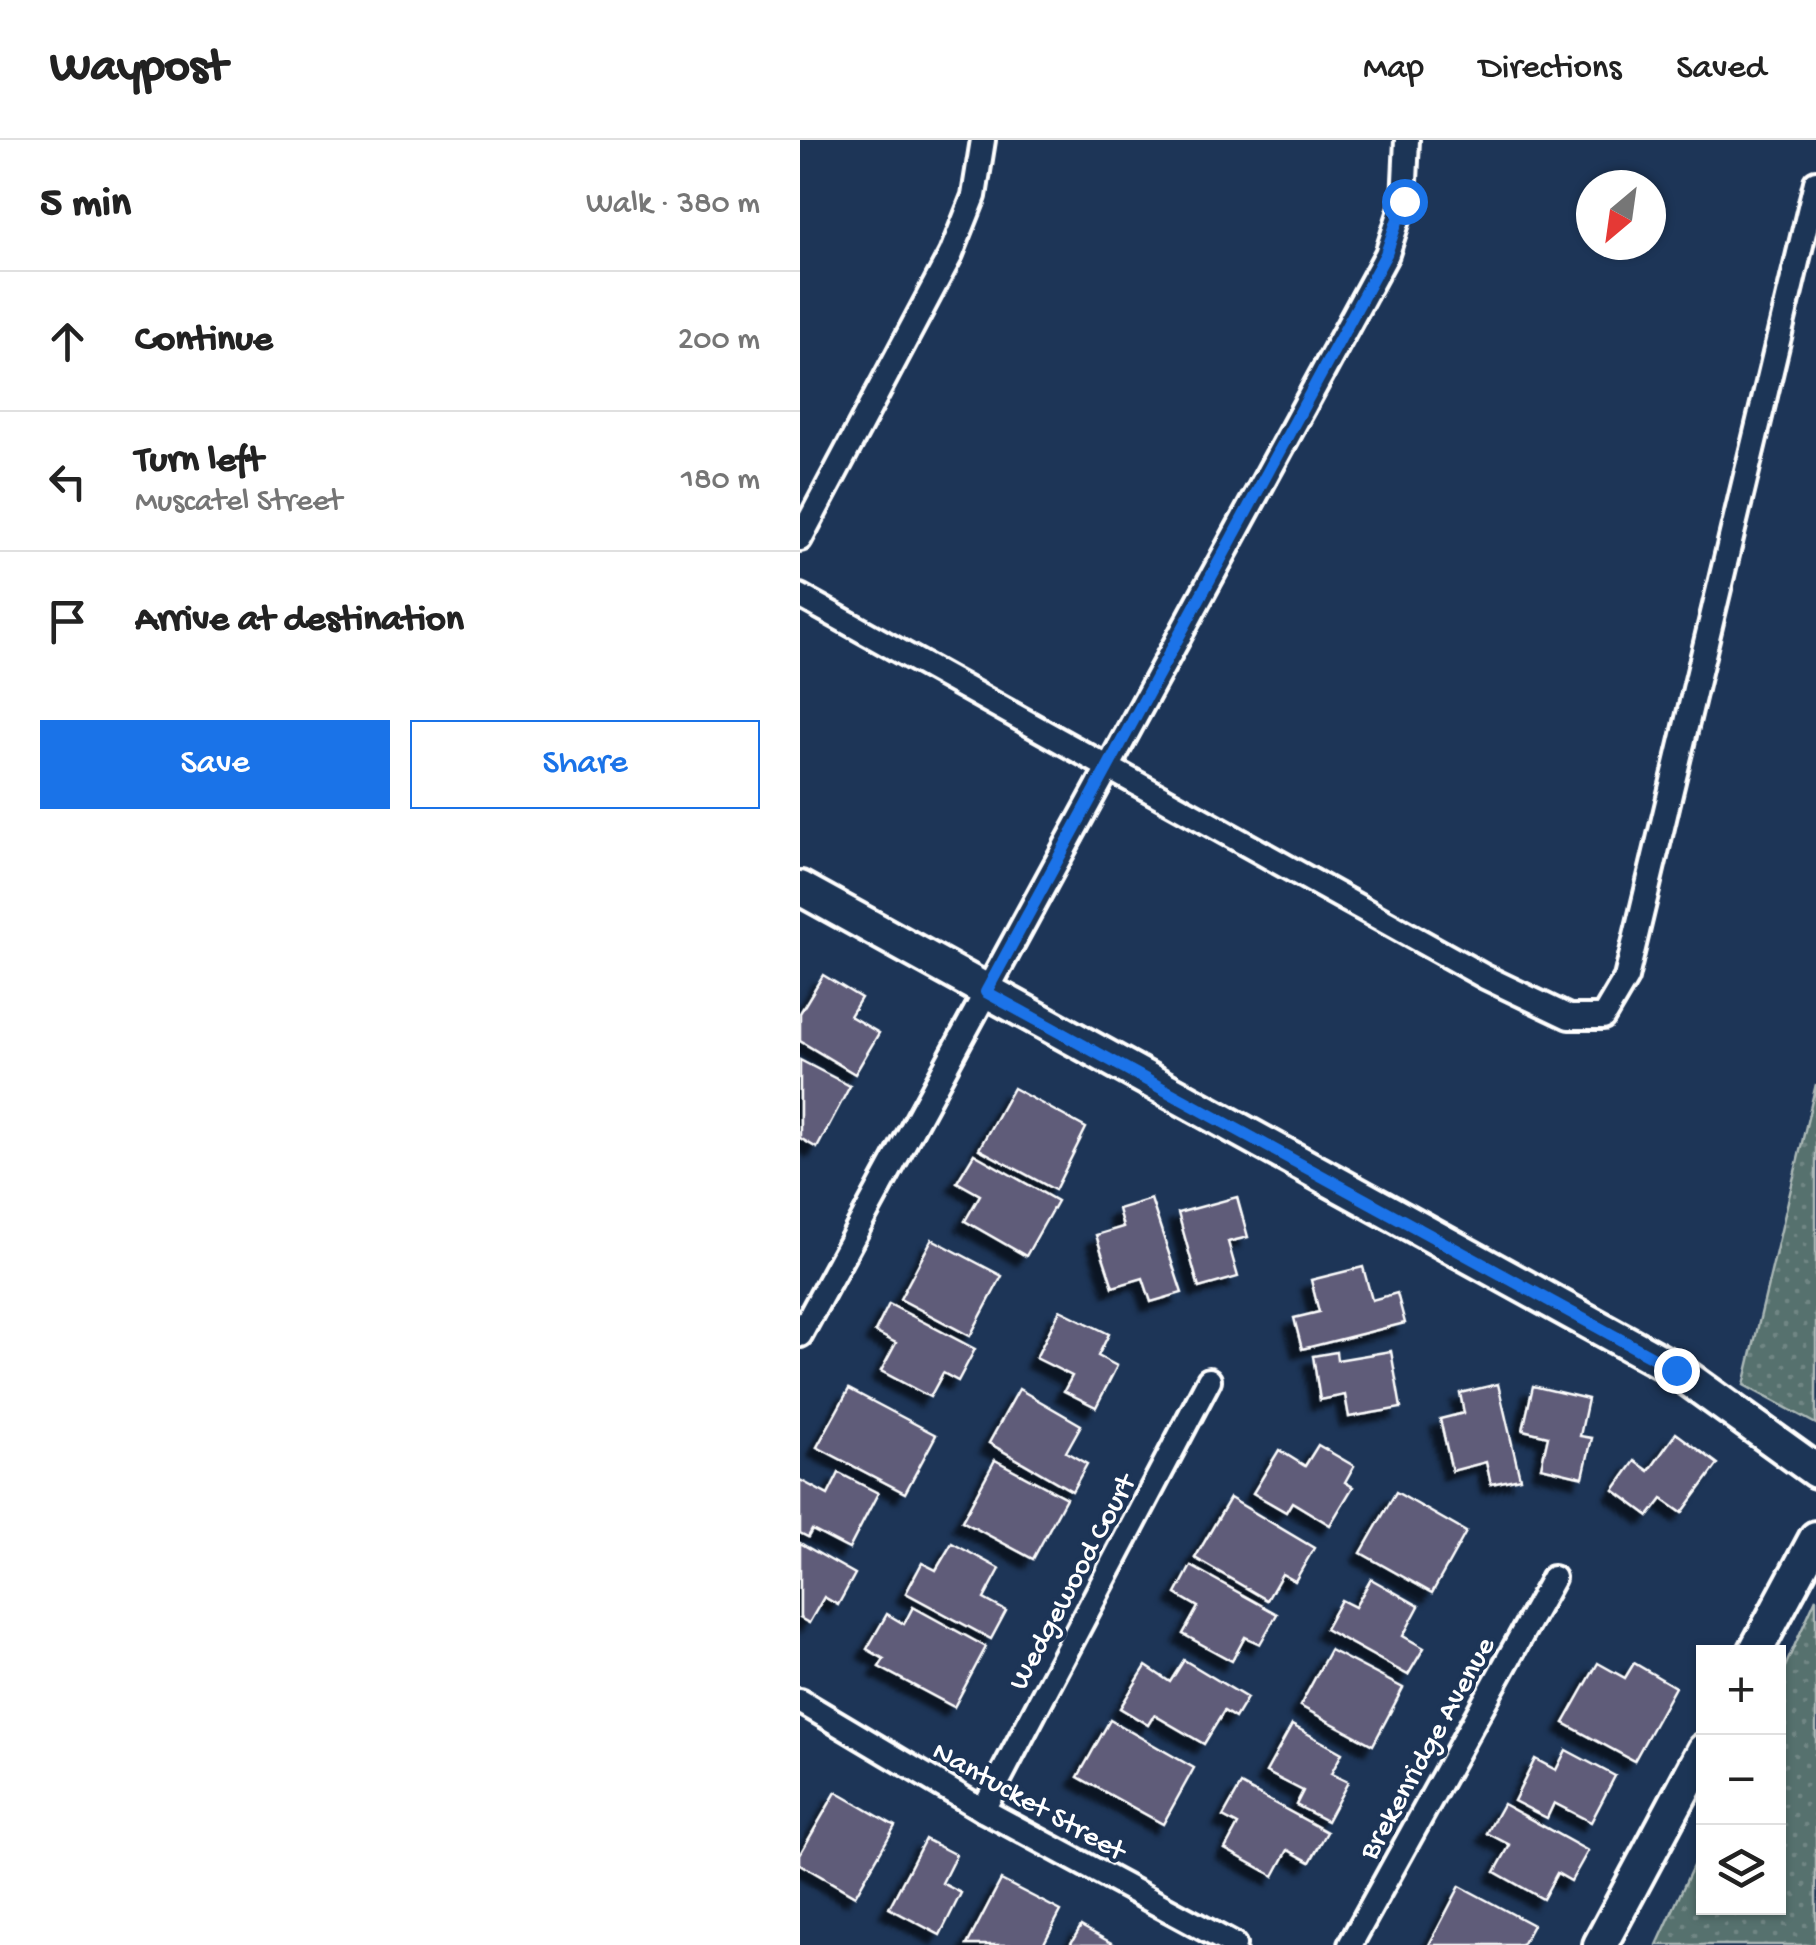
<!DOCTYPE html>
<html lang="en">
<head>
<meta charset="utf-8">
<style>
  :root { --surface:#fff; --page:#f2f2f2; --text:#222; --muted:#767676; --line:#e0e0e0; --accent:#1a73e8 }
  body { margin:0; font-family:"Gochi Hand",sans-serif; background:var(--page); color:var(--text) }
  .controls { position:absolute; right:30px; bottom:30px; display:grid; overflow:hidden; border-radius:0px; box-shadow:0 2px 8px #0004 }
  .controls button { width:90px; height:90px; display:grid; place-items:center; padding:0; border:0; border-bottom:2px solid var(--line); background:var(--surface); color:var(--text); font:50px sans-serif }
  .compass { position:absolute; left:776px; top:30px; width:90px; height:90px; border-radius:50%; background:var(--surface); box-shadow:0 2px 8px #0004; rotate:209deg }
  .stop { position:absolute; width:30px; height:30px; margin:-22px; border:8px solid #1a73e8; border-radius:50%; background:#fff }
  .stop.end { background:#1a73e8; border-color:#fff; box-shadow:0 2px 10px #0008 }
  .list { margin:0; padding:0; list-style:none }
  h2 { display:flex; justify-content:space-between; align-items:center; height:130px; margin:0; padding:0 40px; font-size:42px }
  h2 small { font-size:32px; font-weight:400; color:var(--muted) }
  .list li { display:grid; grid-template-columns:65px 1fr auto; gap:30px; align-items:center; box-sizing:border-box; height:140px; padding:0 40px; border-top:2px solid var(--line) }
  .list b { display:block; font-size:38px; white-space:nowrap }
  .list p { margin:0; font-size:32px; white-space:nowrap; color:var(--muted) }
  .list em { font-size:32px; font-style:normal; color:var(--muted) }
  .actions { display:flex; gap:20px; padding:30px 40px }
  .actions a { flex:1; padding:22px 0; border:2px solid var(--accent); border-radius:0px; text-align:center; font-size:35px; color:var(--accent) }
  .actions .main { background:var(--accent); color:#fff }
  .icon { flex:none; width:55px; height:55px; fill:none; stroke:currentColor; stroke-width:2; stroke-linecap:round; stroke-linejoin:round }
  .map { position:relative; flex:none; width:1016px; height:1805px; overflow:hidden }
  header { display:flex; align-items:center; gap:60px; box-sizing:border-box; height:140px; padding:0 50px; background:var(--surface); border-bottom:2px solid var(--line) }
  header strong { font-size:48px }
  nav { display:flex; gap:55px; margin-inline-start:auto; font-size:35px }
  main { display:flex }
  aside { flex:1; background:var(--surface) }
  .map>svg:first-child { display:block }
  .green { fill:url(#green-dots); stroke:#abb8b6; stroke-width:2.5 }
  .building { fill:#5f5c79; stroke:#fff; stroke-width:2.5; filter:url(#shadow) }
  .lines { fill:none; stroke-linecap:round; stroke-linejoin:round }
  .street-casing { stroke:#fff; stroke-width:30 }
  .secondary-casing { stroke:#fff; stroke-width:40 }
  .street { stroke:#1d3557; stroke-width:22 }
  .secondary { stroke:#1d3557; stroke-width:32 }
  .route { stroke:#1a73e8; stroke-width:12 }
  .labels { text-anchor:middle; stroke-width:8; stroke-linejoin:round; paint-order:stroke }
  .street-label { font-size:30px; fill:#fff; stroke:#1d3557 }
</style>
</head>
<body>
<header>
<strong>Waypost</strong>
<nav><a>Map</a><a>Directions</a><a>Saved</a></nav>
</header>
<main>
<aside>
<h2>5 min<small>Walk · 380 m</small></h2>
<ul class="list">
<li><svg class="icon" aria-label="ahead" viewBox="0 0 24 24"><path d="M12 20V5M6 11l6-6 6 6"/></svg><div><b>Continue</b></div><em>200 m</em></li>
<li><svg class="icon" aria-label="left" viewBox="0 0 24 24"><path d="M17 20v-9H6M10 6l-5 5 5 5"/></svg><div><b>Turn left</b><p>Muscatel Street</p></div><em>180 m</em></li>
<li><svg class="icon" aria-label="arrive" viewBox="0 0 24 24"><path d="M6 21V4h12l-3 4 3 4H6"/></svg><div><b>Arrive at destination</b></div></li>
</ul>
<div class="actions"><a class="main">Save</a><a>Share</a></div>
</aside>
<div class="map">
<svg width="1016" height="1805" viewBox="0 0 1016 1805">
  <defs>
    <pattern id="green-dots" width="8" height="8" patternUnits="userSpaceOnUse" patternTransform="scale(2.5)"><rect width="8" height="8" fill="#57716e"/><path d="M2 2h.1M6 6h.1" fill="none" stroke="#708684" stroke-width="1.8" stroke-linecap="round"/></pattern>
    <filter id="shadow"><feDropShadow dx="-9" dy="9" stdDeviation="2.5" flood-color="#0009"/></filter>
  </defs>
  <rect width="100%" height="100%" fill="#1d3557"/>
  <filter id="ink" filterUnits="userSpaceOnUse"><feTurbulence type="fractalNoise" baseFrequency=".01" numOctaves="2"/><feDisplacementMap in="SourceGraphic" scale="20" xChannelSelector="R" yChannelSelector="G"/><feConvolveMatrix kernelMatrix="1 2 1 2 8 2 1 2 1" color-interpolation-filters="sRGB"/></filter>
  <g filter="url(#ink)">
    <!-- green -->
    <g class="green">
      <path d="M1016 944V1284L944 1245Z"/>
      <path d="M1016 1458V1805H857L903 1704 904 1768H978L979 1540Z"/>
    </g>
    <!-- building -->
    <g class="building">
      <path d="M23 835 61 858 50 876 79 893 55 934 0 901V873Z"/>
      <path d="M0 920 50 946 17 1008 0 998Z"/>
      <path d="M213 948 286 988 255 1050 179 1009Z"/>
      <path d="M174 1014 257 1061 226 1116 165 1081 180 1055 157 1042Z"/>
      <path d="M437 1057 448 1097 428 1102 438 1137 399 1148 378 1073Z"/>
      <path d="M351 1059 382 1153 351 1162 343 1138 313 1147 296 1095 323 1087 318 1069Z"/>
      <path d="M132 1099 202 1136 170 1196 100 1159Z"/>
      <path d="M563 1127 572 1160 597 1153 605 1183 502 1209 494 1178 519 1172 511 1140Z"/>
      <path d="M89 1164 175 1209 158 1241 143 1233 130 1257 81 1231 96 1203 75 1192Z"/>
      <path d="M260 1170 309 1194 298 1216 317 1226 296 1267 264 1251 272 1236 236 1218Z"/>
      <path d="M591 1211 601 1268 549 1277 545 1255 520 1260 513 1216 536 1212 537 1220Z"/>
      <path d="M698 1244 720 1338 691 1344 686 1322 652 1331 640 1279 664 1273 660 1253Z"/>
      <path d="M733 1246 788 1259 780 1296 792 1298 783 1337 741 1327 748 1296 723 1290Z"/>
      <path d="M49 1249 136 1295 105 1353 17 1307Z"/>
      <path d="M219 1249 281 1285 266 1312 287 1324 272 1351 189 1303Z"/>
      <path d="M876 1293 918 1324 882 1373 862 1359 849 1376 814 1350 835 1321 849 1331Z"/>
      <path d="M518 1305 554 1326 545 1342 553 1347 530 1385 492 1362 486 1372 453 1353 479 1310 505 1326Z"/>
      <path d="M195 1320 266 1358 233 1419 162 1381Z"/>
      <path d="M39 1333 78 1353 49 1409 12 1390 8 1397 0 1393V1340L28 1355Z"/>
      <path d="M596 1352 666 1392 632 1453 561 1413Z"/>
      <path d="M430 1358 514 1408 495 1441 482 1434 467 1460 395 1418Z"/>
      <path d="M0 1403 55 1434 38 1465 24 1457 9 1483 0 1478Z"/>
      <path d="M152 1403 200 1429 184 1459 206 1471 191 1499 106 1453 122 1423 136 1430Z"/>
      <path d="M391 1426 477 1474 460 1504 445 1497 432 1521 383 1494 398 1467 376 1454Z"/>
      <path d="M571 1439 619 1466 603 1496 624 1508 608 1535 525 1489 541 1460 555 1467Z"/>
      <path d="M113 1467 186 1507 154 1567 79 1527 84 1519 67 1509 87 1474 104 1484Z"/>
      <path d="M530 1510 603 1548 573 1605 500 1566Z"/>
      <path d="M384 1520 447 1558 435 1578 424 1571 404 1604 354 1575 348 1585 320 1568 346 1526 370 1542Z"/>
      <path d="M798 1523 825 1538 834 1523 875 1547 834 1621 764 1583Z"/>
      <path d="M310 1580 394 1628 363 1684 278 1637Z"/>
      <path d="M492 1585 542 1613 531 1634 548 1642 527 1681 496 1665 503 1651 466 1632Z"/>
      <path d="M766 1610 815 1636 791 1682 754 1663 747 1678 714 1661 735 1619 756 1630Z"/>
      <path d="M441 1645 527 1692 510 1722 488 1710 474 1736 425 1709 438 1685 423 1677Z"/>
      <path d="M36 1652 95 1686 55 1756 0 1724V1714Z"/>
      <path d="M703 1664 788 1711 771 1741 757 1733 743 1759 695 1732 710 1705 687 1693Z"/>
      <path d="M125 1699 156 1715 142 1743 161 1753 140 1795 89 1768Z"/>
      <path d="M201 1740 261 1771 243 1805H167Z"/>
      <path d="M660 1746 733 1785 722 1805H629Z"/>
      <path d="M281 1786 315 1805H270Z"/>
    </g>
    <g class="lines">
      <defs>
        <g id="street">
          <path d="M0 399 151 114 174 56 183 0"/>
          <path d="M0 456 685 837 769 877H803L826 838 1016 42"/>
          <path d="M0 1195 587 114 604 61 607 0"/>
          <path d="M0 1561 183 1670 434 1805"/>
          <path d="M183 1670 409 1240"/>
          <path d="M550 1805 753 1438"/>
        </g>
        <g id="secondary">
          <path d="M0 748 876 1230 1016 1331"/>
          <path d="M955 1512 1016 1398"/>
          <path d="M800 1805 904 1610"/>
        </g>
      </defs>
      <!-- street casing -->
      <use href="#street" class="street-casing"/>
      <!-- secondary casing -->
      <use href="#secondary" class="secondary-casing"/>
      <!-- street -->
      <use href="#street" class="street"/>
      <!-- secondary -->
      <use href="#secondary" class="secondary"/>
    </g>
  </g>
  <g class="lines" filter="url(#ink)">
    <!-- route -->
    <path class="route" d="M604 61 586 114 186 852 876 1230"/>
  </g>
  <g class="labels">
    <!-- street labels -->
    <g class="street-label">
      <text transform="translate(270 1441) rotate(-62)" y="10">Wedgewood Court</text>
      <text transform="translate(625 1607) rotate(-61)" y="10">Brekenridge Avenue</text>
      <text transform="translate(230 1659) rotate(29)" y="10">Nantucket Street</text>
    </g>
  </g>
</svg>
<div class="controls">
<button>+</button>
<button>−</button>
<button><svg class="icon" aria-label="layers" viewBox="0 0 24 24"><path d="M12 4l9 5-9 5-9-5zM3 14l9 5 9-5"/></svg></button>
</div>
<svg class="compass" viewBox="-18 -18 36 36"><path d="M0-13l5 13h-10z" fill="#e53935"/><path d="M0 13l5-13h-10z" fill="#767676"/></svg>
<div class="stop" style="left:604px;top:61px"></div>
<div class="stop end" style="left:876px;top:1230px"></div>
</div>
</main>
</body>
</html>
